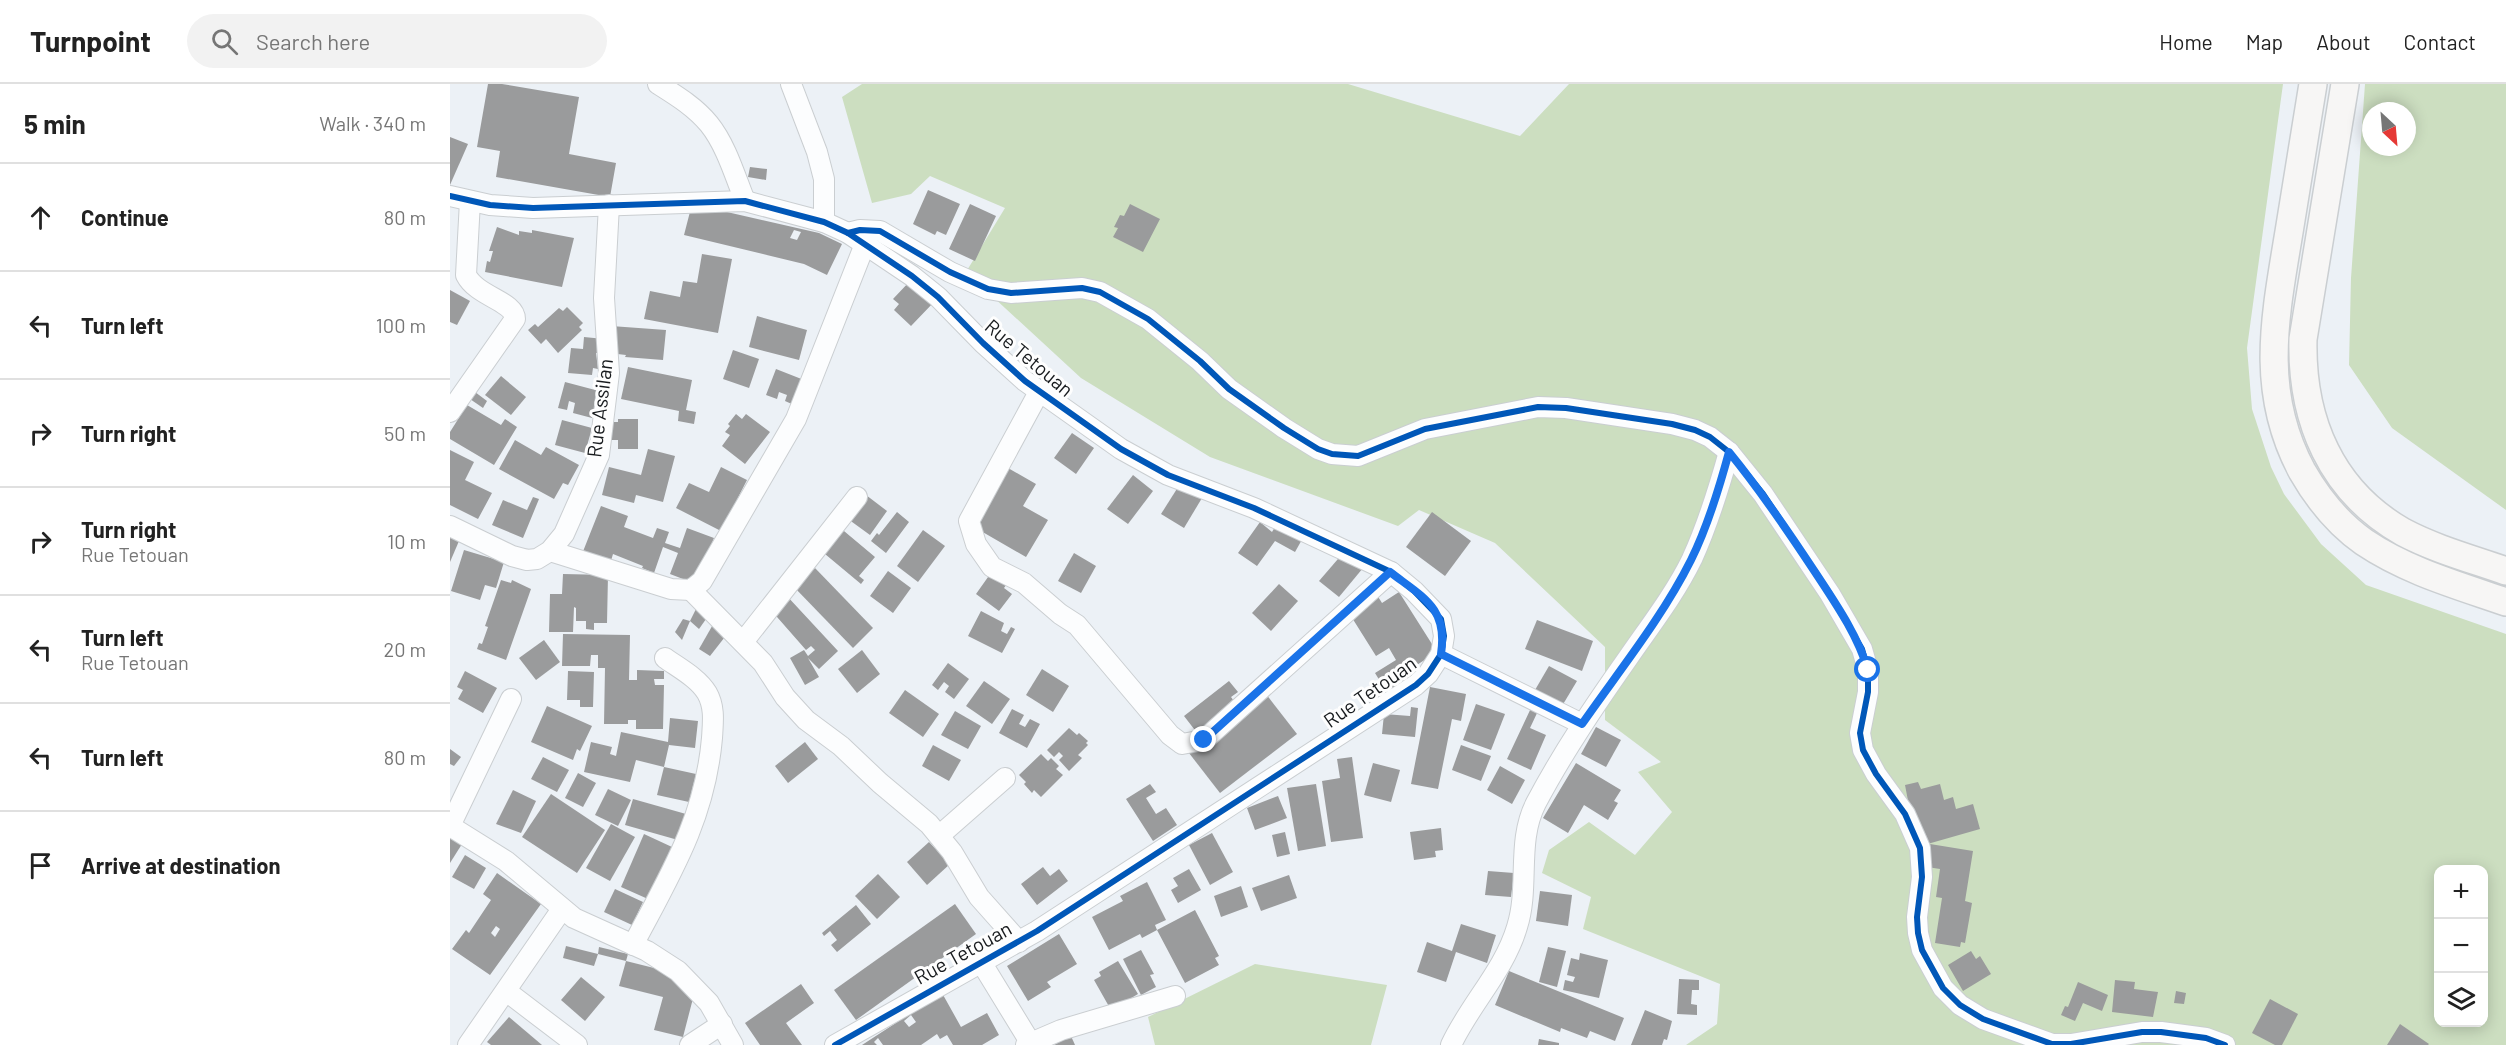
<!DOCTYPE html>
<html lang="en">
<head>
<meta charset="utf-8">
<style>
  :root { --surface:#fff; --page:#f2f2f2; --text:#222; --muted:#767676; --line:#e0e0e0 }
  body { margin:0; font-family:Barlow,sans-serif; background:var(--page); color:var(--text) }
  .controls { position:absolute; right:18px; bottom:18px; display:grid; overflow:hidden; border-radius:12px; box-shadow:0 3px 15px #0003 }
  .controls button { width:54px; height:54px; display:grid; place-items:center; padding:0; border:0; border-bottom:2px solid var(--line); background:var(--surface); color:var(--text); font:30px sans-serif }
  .compass { position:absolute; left:1912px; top:18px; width:54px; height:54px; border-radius:50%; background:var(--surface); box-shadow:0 3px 15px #0003; rotate:154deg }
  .stop { position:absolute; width:18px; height:18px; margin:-14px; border:4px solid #1a73e8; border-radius:50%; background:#fff }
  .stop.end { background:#1a73e8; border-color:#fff; box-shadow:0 2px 6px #0008 }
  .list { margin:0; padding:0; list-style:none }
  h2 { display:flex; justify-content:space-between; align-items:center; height:78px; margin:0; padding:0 24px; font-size:26px }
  h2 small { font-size:20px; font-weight:400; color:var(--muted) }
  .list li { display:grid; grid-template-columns:39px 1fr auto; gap:18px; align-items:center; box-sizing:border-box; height:108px; padding:0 24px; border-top:2px solid var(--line) }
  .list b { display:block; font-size:22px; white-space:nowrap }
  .list p { margin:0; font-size:20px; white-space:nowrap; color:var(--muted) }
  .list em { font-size:20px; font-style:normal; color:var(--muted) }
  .icon { flex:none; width:33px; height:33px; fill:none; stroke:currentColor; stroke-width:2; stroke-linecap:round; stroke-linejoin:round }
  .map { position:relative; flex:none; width:2056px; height:961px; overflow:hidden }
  header { display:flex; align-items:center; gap:36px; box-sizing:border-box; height:84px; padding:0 30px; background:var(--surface); border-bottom:2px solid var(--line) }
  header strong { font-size:28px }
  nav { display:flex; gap:33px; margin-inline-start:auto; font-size:21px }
  .search { width:420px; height:54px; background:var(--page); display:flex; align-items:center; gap:15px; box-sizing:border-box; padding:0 21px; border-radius:33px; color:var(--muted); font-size:22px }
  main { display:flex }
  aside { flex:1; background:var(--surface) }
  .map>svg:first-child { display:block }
  .green { fill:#ccdec0; fill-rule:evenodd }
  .building { fill:#9a9b9c; fill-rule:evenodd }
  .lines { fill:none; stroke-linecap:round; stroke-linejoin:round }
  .street-casing { stroke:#caced1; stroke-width:22 }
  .secondary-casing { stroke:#caced1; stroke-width:30 }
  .street { stroke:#fcfdfe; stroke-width:20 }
  .secondary { stroke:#f7f6f5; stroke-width:27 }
  .cycleway-casing { stroke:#fefefe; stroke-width:10 }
  .cycleway { stroke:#0057b8; stroke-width:6 }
  .route { stroke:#1a73e8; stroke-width:8 }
  .labels { text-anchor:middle; stroke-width:6; stroke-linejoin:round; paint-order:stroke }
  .street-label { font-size:20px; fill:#171a1d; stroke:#fefefe }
</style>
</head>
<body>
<header>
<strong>Turnpoint</strong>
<div class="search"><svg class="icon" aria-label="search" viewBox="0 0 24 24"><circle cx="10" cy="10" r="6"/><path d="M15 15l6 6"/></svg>Search here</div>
<nav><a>Home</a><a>Map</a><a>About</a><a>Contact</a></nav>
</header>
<main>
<aside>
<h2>5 min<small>Walk · 340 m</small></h2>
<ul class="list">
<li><svg class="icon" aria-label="ahead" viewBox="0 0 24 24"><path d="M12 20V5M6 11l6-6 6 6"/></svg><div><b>Continue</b></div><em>80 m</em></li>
<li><svg class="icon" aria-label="left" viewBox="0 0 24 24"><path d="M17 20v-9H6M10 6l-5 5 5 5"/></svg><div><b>Turn left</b></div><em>100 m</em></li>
<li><svg class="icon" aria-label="right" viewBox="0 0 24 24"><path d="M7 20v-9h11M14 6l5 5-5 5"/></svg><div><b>Turn right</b></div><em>50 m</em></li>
<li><svg class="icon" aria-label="right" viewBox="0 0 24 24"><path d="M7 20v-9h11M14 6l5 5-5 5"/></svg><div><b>Turn right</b><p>Rue Tetouan</p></div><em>10 m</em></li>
<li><svg class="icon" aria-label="left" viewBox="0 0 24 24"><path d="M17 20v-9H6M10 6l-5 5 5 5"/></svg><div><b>Turn left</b><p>Rue Tetouan</p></div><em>20 m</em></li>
<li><svg class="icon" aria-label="left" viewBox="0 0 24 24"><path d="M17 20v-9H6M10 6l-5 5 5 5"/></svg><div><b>Turn left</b></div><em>80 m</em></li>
<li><svg class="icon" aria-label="arrive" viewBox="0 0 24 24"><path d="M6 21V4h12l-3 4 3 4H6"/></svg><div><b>Arrive at destination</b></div></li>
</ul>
</aside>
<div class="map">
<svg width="2056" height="961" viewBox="0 0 2056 961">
  <rect width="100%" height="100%" fill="#ecf1f6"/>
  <!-- green -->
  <g class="green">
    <path d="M412 0H898L1070 52 1119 0H1833L1797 264 1802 325 1821 383 1834 410 1871 460 1916 501 2056 550V961H1236L1267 940 1270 900 1133 845 1141 813 1092 789 1099 766 1139 738 1185 771 1222 728 1188 688 1211 678 1155 636V563L1045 459 969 426 948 442 760 373 631 294 516 188 555 124 480 92 461 110 422 119 392 13ZM1988 786H2034V938H1988Z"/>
    <path d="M1915 0H2056V426L1942 344 1899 281 1901 194ZM1921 27H1957V63H1921Z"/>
    <path d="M805 880 937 901 921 961H705L698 933Z"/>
  </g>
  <!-- building -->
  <g class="building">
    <path d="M38 0H52L129 13 119 70 166 79 160 113 46 93 50 67 27 63Z"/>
    <path d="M0 53 18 60 0 101Z"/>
    <path d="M300 83 317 85 316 96 298 93Z"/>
    <path d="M478 106 510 120 496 151 487 147 485 151 463 140Z"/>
    <path d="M242 120 369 149 392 160 377 191 354 180 234 151ZM344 146 351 148 347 156 340 154Z"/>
    <path d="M520 120 546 132 525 177 499 165Z"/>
    <path d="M680 120 710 135 693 168 663 153 668 144 664 143 670 131 674 132Z"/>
    <path d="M47 143 69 151V147L82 149V146L124 154 112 203 35 188 37 177 40 178 43 167H39Z"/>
    <path d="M252 170 282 175 268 249 194 235 200 207 230 213 233 197 247 199Z"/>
    <path d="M461 196 484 218 461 242 444 226 449 220 443 215Z"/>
    <path d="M0 206 20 217 7 241 0 238Z"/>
    <path d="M117 223 133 239 129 243 132 246 108 269 96 255 91 260 78 246 85 240 88 243 109 224 113 227Z"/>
    <path d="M307 232 357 246 349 276 299 263Z"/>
    <path d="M161 242 216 246 213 276 175 273 176 271 159 269Z"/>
    <path d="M134 253 154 255 152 269H146L148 285 143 284 142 291 118 289 121 264 133 265Z"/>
    <path d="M283 266 309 275 299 304 273 295Z"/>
    <path d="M178 283 242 296 236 326 246 328 244 340 228 337 229 327 171 315Z"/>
    <path d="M326 285 354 296 344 321 335 317 337 311 329 308 327 315 316 311Z"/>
    <path d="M51 292 76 313 61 331 35 311Z"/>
    <path d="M115 298 149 307 142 334 123 329 125 319 119 317 117 326 108 324Z"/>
    <path d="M25 308 37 317 33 324 20 315Z"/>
    <path d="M17 321 51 341 55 335 67 343 44 381 0 355V348Z"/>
    <path d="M286 330 292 335 296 330 320 348 295 380 272 362 280 351 275 348 280 342 278 340Z"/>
    <path d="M168 335H188V365H168V356H158V338H168Z"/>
    <path d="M112 336 142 344 135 369 105 361Z"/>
    <path d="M622 349 644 364 626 390 604 374Z"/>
    <path d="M65 356 91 371 96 363 129 381 118 401 113 399 104 415 49 385Z"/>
    <path d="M198 365 225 372 213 418 186 411 184 419 152 411 159 383 191 391Z"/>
    <path d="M0 366 24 378 15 396 42 409 28 435 0 421Z"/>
    <path d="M271 383 297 396 271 447 226 424 239 399 259 408Z"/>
    <path d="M558 384 586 400 573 422 598 436 576 473 524 443Z"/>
    <path d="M683 391 703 407 678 440 657 425Z"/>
    <path d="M730 400 752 414 734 444 711 430Z"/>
    <path d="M416 411 437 427 420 451 398 435Z"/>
    <path d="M83 413 89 415 73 454 42 441 53 416 77 426Z"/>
    <path d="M151 422 178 432 174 443 203 454 207 444 219 448 215 459 230 464 237 444 264 454 246 500 220 490 228 469 213 463 204 489 192 484 193 482 163 470 160 480 132 470Z"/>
    <path d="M447 428 459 438 436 469 421 457 427 449 429 451Z"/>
    <path d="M982 428 1021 457 995 492 956 463Z"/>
    <path d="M810 438 822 448 828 438 854 452 845 468 825 457 807 482 788 469Z"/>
    <path d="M388 442 425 473 409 492 414 496 411 500 369 465Z"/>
    <path d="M473 446 495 462 468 498 447 482Z"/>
    <path d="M0 453 9 457 0 478Z"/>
    <path d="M14 466 54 478 46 504 35 501 30 516 1 507Z"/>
    <path d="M894 468 913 484 889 513 869 497Z"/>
    <path d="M624 469 646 482 631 509 608 497Z"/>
    <path d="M365 484 423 544 403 564 344 503Z"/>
    <path d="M543 486 559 497 554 504 562 510 549 527 526 510Z"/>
    <path d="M438 487 461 504 443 529 420 512Z"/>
    <path d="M113 490 158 491 157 539H144V546L136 545V537H126V524L124 523 123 548H99L100 510H112Z"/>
    <path d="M51 496 61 499 62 496 81 505 56 576 27 565 29 559 32 560 38 543 35 542Z"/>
    <path d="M829 500 848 517 821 547 802 529Z"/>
    <path d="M949 508 987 568 959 586 966 597 941 615 925 589 946 576 939 564 926 572 899 529 927 511 932 519Z"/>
    <path d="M336 511 388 567 369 585 358 574 369 593 355 601 340 574 354 566 358 572 365 566 361 562 356 566 320 525Z"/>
    <path d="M249 519 261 528 249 545 240 537Z"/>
    <path d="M531 527 554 539 551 547 557 550 561 543 565 545 552 569 518 552Z"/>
    <path d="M233 535 240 537 232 556 225 548Z"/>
    <path d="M1087 536 1143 557 1132 587 1075 565Z"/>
    <path d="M265 537 278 549 260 572 249 565Z"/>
    <path d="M113 550 180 551 179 596H187V586L214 587V595H204L205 601H214L213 645H186V636H178V640H154L155 584H148V571H141L140 582H112Z"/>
    <path d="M94 556 110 578 86 596 69 574Z"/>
    <path d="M412 566 430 590 407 609 388 585Z"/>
    <path d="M498 579 519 595 504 615 495 608 499 602 494 598 488 606 482 601Z"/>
    <path d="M1099 582 1127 597 1112 622 1085 606Z"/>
    <path d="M592 585 619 602 603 628 576 611Z"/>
    <path d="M15 587 47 604 33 629 8 615 13 606 7 603Z"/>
    <path d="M118 587 144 588 143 623H130V616H117Z"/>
    <path d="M534 597 560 615 542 640 516 622Z"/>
    <path d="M779 597 788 608 781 613 789 624 751 654 734 632Z"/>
    <path d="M980 603 1016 610 1011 637 1002 635 988 705 961 700Z"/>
    <path d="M455 606 489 630 473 653 439 629Z"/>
    <path d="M816 610 847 650 770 709 739 669Z"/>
    <path d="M1026 620 1055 630 1041 666 1013 656Z"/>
    <path d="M97 622 142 642 130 667 127 665 123 676 81 658Z"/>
    <path d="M961 623 968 624 965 653 932 650 934 630 960 632Z"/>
    <path d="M1081 624 1088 627 1080 644 1096 651 1081 686 1057 675Z"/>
    <path d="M562 625 574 631 569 640 575 643 580 635 590 640 577 664 549 649Z"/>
    <path d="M505 627 531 642 518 665 491 651Z"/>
    <path d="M220 634 248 637 245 664 219 661 214 683 186 676 180 698 134 688 141 658 162 663 160 670 166 672 171 648 218 658Z"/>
    <path d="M1146 643 1171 656 1156 683 1131 670Z"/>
    <path d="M619 644 627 651 629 649 638 657 636 659 638 661 628 671 632 674 619 687 609 676 613 672 609 668 604 673 597 666Z"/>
    <path d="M355 658 368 675 338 699 325 682Z"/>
    <path d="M483 661 511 676 499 697 472 682Z"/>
    <path d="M1011 661 1041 672 1031 697 1002 686Z"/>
    <path d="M0 665 11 673 4 682 0 680Z"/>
    <path d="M591 670 598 677 601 674 609 682 606 685 613 691 591 713 584 706 582 709 574 700 576 698 569 691Z"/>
    <path d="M93 673 119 686 107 708 81 695Z"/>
    <path d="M902 673 913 754 881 758 872 697 890 694 887 675Z"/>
    <path d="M923 679 950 686 941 718 914 711Z"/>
    <path d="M1126 679 1171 706 1164 717 1168 719 1158 736 1134 721 1118 749 1093 734Z"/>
    <path d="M1050 682 1075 696 1062 720 1037 706Z"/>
    <path d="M214 683 246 690 239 718 207 711Z"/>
    <path d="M128 689 146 699 133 723 115 714Z"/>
    <path d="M1468 698 1471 705 1490 700 1494 716 1503 713 1506 725 1523 720 1530 745 1474 761 1464 725 1460 727 1455 701Z"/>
    <path d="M700 700 706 708 696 714 706 730 716 724 727 741 703 757 676 715Z"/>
    <path d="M866 700 876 762 848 767 837 704Z"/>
    <path d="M158 705 181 716 168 742 145 731Z"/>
    <path d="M63 706 86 717 71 749 46 740Z"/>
    <path d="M101 710 155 746 127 789 72 753Z"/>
    <path d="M828 712 837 734 805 746 797 724Z"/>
    <path d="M183 715 236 730 228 756 175 741Z"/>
    <path d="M161 740 185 753 160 797 136 784Z"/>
    <path d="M991 744 993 766 985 767 986 773 964 776 960 748Z"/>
    <path d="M835 748 840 770 827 773 822 751Z"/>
    <path d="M762 749 783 788 760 801 739 761Z"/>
    <path d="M194 750 222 763 198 815 171 803Z"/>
    <path d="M0 753 12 760 0 779Z"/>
    <path d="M479 758 500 780 477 801 457 778Z"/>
    <path d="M1480 760 1523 767 1515 817 1522 819 1515 859 1511 858 1510 863 1485 859 1492 814 1486 813 1490 785 1477 783Z"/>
    <path d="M15 771 36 784 24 805 2 793Z"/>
    <path d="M593 783 600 792 609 785 618 797 587 821 571 800Z"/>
    <path d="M739 785 751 806 728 819 721 806 728 802 723 794Z"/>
    <path d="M1038 787 1064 789 1061 813 1035 811Z"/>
    <path d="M47 789 91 820 40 891 2 865 16 846 19 849 41 816 33 810ZM46 842 50 845 45 853 41 849Z"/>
    <path d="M428 790 450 813 427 835 405 812Z"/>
    <path d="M839 791 847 814 811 827 802 804Z"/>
    <path d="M697 798 716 836 705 841 707 846 692 854 690 850 659 866 642 833 673 817 670 812Z"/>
    <path d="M791 802 798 823 771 833 764 812Z"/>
    <path d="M165 805 193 818 182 841 154 828Z"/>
    <path d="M1090 807 1122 811 1118 842 1086 837Z"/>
    <path d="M505 820 526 850 406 936 384 906Z"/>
    <path d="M406 821 421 840 387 868 381 861 387 856 380 847 374 852 372 849Z"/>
    <path d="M745 826 769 872 765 874 769 881 735 899 707 846Z"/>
    <path d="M1011 840 1046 851 1037 879 1006 868 996 898 967 888 977 858 1002 867Z"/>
    <path d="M609 850 627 880 597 898 601 903 578 917 557 882Z"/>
    <path d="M116 862 148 870 144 882 113 874Z"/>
    <path d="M149 863 178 870 176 877 148 870Z"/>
    <path d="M1098 863 1116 867 1107 903 1089 898Z"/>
    <path d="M691 866 704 890 700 891 706 903 691 911 673 875Z"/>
    <path d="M1521 867 1526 875 1530 872 1541 890 1513 907 1498 881Z"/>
    <path d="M1130 869 1158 876 1149 914 1113 906 1115 896 1123 898 1125 893 1117 891 1121 874 1129 876Z"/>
    <path d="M176 877 248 895 233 953 204 946 213 913 169 902Z"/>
    <path d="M668 877 688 910 661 926 644 896 651 892 649 888Z"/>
    <path d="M1059 887 1174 934 1165 957 1140 947 1137 954 1111 944 1110 948 1045 921Z"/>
    <path d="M131 893 155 913 135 937 111 916Z"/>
    <path d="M1229 895 1249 896V906H1242L1241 920 1247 921V931L1227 930Z"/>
    <path d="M1665 896 1685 898 1684 905 1708 908 1703 933 1662 928Z"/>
    <path d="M1628 898 1658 911 1652 927 1633 919 1625 937 1611 931 1615 922 1618 923Z"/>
    <path d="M351 900 364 919 336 939 352 961H310L295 939Z"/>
    <path d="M1726 907 1736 909 1734 920 1724 919Z"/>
    <path d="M492 909 511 943 537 929 549 951 532 961H503L497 951 490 955 487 950 471 961H433L428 954 424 958 427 961H412ZM461 931 466 938 459 943 454 937Z"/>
    <path d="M1820 915 1848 930 1832 961H1825L1802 949Z"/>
    <path d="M1195 926 1222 937 1217 956 1214 955 1212 961H1181Z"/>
    <path d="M59 933 92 961H41L37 958Z"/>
    <path d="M1950 940 1979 960 1978 961H1937Z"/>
    <path d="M621 952 625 961H604Z"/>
    <path d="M1089 955 1109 959V961H1088Z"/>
  </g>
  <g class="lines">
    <defs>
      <g id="street">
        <path d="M208 0C227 12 245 23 259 40 276 61 285 92 295 117"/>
        <path d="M341 0 367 68 374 95V138"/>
        <path d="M0 112 40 121 83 124 295 117 374 138 398 149 462 192 488 213 533 259 575 297 671 365 718 391 804 424 941 488 964 507 991 535 994 552 991 570 978 590 966 601 587 847 385 961"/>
        <path d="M398 149 410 146 430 147 500 188 538 205 561 209 632 204 650 208 698 235 750 277 779 305 834 344 868 365 882 370 908 372 975 345 1088 323 1116 324 1222 340 1245 346 1260 353 1279 368 1313 410 1380 510 1412 565 1418 586V608L1410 649 1413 666 1426 690 1455 730 1470 764 1472 793 1467 833 1468 849 1472 866 1493 904 1510 921 1533 935 1602 960H1621L1692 948H1711L1756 954 1775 961"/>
        <path d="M589 308 519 437 526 460 542 483 574 499 610 530 627 541 720 651 732 660 754 656 941 488"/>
        <path d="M0 328 65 235C65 217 27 213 16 191L20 117"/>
        <path d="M0 442 62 472 77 476 87 475 100 467 114 450 149 371 159 289 154 214 159 121"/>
        <path d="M100 467 221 505 241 506 252 497 346 335 415 160"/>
        <path d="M241 506 313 579 335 613 356 636 391 662 430 699 479 740 502 768 529 813 569 858"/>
        <path d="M293 558 407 413"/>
        <path d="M991 570 1132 640"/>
        <path d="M0 742 56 777 124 834 197 867 228 887 259 919 283 961"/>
        <path d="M0 742 61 615"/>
        <path d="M490 751 555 694"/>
        <path d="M183 861C220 791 255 735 262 654 263 638 265 623 257 609 248 594 229 584 215 574"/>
        <path d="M531 878 580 958"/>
        <path d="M56 907 127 961"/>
        <path d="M18 961 112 825"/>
        <path d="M240 961 272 940"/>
        <path d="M576 961 611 946 725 912"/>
        <path d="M1001 961C1020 920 1054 887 1067 843 1080 802 1066 758 1086 719 1113 668 1145 621 1178 574 1200 542 1225 510 1242 475 1258 440 1269 404 1279 368"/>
      </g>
      <g id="secondary">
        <path d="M1863 0C1855 49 1847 99 1839 148 1825 233 1809 307 1852 387 1868 415 1887 439 1914 458 1957 487 2007 501 2056 518"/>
        <path d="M1895 0 1853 255C1851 336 1881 407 1953 448 1985 465 2022 475 2056 487"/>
      </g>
    </defs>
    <!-- street casing -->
    <use href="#street" class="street-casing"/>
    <!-- secondary casing -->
    <use href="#secondary" class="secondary-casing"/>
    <!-- street -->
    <use href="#street" class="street"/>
    <!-- secondary -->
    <use href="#secondary" class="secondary"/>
    <defs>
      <g id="cycleway">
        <path d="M0 112 40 121 83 124 295 117 374 138 398 149 462 192 488 213 533 259 575 297 671 365 718 391 804 424 941 488 964 507 991 535 994 552 991 570 978 590 966 601 587 847 385 961"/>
        <path d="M398 149 410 146 430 147 500 188 538 205 561 209 632 204 650 208 698 235 750 277 779 305 834 344 868 365 882 370 908 372 975 345 1088 323 1116 324 1222 340 1245 346 1260 353 1279 368 1313 410 1380 510 1412 565 1418 586V608L1410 649 1413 666 1426 690 1455 730 1470 764 1472 793 1467 833 1468 849 1472 866 1493 904 1510 921 1533 935 1602 960H1621L1692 948H1711L1756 954 1775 961"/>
      </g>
    </defs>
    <!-- cycleway casing -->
    <use href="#cycleway" class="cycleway-casing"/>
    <!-- cycleway -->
    <use href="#cycleway" class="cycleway"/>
  </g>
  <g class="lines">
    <!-- route -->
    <path class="route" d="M754 656 940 488C974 514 998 524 991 570L1132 640C1169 587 1212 534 1241 476 1258 442 1269 405 1279 368 1311 407 1338 447 1365 488 1386 520 1407 550 1418 586"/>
  </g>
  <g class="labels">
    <!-- street labels -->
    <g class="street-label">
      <text transform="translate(579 274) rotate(40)" y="7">Rue Tetouan</text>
      <text transform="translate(150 324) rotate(-83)" y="7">Rue Assilan</text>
      <text transform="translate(920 608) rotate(-35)" y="7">Rue Tetouan</text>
      <text transform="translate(513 869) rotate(-29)" y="7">Rue Tetouan</text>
    </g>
  </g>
</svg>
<div class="controls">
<button>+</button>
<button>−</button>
<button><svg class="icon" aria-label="layers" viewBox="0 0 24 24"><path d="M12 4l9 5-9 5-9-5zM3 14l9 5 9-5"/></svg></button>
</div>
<svg class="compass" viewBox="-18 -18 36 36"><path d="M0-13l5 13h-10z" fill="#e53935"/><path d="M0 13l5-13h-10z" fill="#767676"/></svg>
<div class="stop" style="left:1418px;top:586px"></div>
<div class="stop end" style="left:754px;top:656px"></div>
</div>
</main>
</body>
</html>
